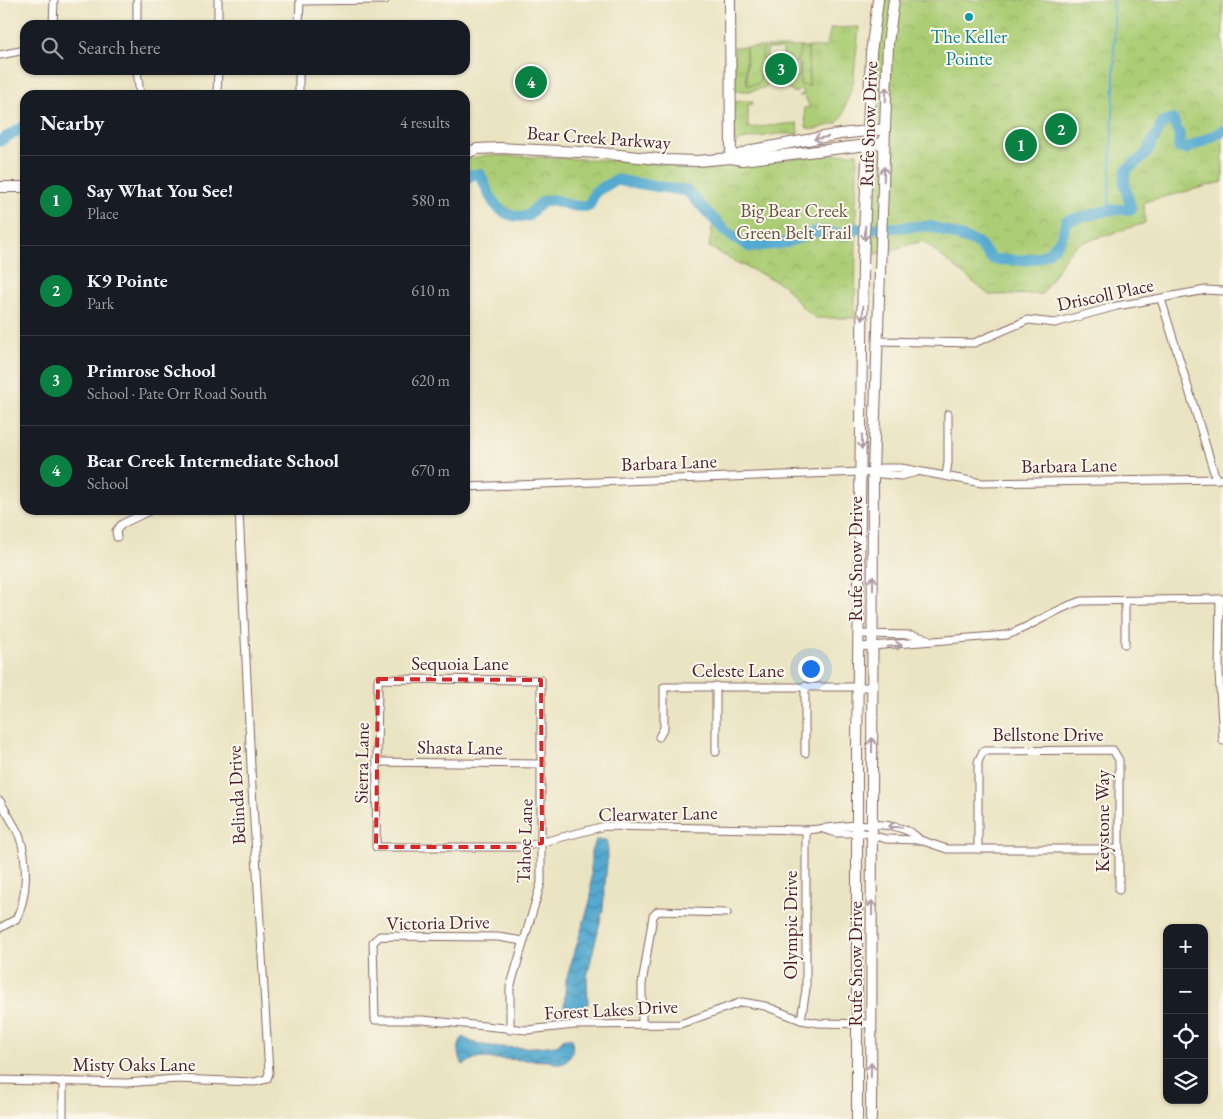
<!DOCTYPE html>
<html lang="en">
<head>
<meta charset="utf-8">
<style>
  :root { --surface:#171b24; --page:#242831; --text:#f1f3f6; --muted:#9ea1a6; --line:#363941; --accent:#0b8043 }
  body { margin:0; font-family:"EB Garamond",serif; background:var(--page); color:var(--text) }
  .controls { position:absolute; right:15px; bottom:15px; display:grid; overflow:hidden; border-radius:10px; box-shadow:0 1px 4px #0004 }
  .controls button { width:45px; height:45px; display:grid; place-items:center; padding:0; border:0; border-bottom:1px solid var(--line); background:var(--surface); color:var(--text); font:25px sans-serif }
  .you { position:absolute; left:810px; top:668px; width:18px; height:18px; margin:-12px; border:4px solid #fff; border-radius:50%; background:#1a73e8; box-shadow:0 0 0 8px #1a73e833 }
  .badge { display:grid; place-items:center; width:32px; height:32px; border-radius:50%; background:var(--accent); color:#fff; font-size:16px; font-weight:700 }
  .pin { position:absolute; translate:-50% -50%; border:2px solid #fff; box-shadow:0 1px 5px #0006 }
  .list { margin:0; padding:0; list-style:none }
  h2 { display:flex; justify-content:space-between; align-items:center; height:65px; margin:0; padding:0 20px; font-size:21px }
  h2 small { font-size:16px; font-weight:400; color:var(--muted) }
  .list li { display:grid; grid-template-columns:32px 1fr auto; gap:15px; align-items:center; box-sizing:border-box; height:90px; padding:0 20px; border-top:1px solid var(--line) }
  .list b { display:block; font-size:19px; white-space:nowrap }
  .list p { margin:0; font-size:16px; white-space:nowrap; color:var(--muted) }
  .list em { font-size:16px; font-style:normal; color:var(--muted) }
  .icon { flex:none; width:28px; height:28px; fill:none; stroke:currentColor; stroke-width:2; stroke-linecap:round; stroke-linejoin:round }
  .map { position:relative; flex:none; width:1223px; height:1119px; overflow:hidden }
  .search { position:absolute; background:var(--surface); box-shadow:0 1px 4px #0004; left:20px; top:20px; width:450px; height:55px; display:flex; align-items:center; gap:12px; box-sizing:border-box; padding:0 18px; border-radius:15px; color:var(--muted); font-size:19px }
  .panel { position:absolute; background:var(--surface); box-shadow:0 1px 4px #0004; left:20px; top:90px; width:450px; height:425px; border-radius:15px }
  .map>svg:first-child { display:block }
  .grass { fill:url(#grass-tufts); stroke:#7b7650 }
  .park { fill:url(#park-crowns); stroke:#7b7650 }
  .water { fill:url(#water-waves); stroke:#4e647d }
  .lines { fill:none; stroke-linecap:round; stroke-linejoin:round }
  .stream { stroke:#53a9cf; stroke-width:2 }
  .river { stroke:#53a9cf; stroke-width:11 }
  .street-casing { stroke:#826460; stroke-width:9 }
  .secondary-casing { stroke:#826460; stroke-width:12 }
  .street { stroke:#fff; stroke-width:7 }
  .secondary { stroke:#fff; stroke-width:10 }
  .oneway { stroke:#ae9aa0 }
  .marked { fill:none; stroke:#d62828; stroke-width:4; stroke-dasharray:10 6; stroke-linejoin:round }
  .culture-dot { fill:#0f9aa8; stroke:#fbf7ec; stroke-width:2 }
  .labels { text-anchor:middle; stroke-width:4; stroke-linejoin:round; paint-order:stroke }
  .culture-label { font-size:19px; fill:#0d838f; stroke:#fbf7ec }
  .street-label { font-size:19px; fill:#4a1f2b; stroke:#fbf7ec }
  .park-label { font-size:19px; fill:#675341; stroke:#fbf7ec }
</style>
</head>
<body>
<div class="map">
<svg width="1223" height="1119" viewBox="0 0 1223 1119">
  <defs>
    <pattern id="grass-tufts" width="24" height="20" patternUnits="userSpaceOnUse" patternTransform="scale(1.25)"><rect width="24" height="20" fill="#accd75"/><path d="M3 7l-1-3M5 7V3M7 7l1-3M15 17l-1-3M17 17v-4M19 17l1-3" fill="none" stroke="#96b065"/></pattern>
    <pattern id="park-crowns" width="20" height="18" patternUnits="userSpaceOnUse" patternTransform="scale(1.25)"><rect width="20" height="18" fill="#accd75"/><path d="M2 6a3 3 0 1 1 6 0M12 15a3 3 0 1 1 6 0" fill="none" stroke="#96b065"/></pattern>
    <pattern id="water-waves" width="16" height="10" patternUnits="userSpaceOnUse" patternTransform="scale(1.25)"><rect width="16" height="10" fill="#53a9cf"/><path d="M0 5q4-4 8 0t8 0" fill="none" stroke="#4789a8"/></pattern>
  </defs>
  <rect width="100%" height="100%" fill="#fbf7ec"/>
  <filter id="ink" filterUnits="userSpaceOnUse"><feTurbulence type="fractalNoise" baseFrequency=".02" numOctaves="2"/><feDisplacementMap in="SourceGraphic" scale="10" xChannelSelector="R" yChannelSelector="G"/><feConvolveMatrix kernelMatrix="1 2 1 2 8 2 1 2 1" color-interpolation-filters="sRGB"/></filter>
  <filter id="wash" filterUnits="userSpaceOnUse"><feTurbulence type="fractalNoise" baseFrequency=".0096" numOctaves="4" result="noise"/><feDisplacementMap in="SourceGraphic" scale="20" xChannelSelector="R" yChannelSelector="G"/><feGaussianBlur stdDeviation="1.12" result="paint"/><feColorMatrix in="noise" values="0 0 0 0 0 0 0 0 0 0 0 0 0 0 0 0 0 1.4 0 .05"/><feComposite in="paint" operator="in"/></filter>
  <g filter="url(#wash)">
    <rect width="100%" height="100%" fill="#ebe4c3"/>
    <!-- grass -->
    <g class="grass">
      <path d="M859 27 853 83 842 117 837 123 812 130 806 127 804 108 810 107 804 95 798 97 803 91 800 89 796 93 784 87V81L796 79 799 73 798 63 801 65 800 84 809 86 808 47H826L831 28Z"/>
      <path d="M734 47H746V80L761 65 763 47H801V54L796 63H787V59L783 58V49H767V65L762 66 767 72V87L750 91H735Z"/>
      <path d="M740 101H753L752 104 748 105V128L797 123 798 134H777L741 140 737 144 734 141 733 106 736 102Z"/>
    </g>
    <!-- park -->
    <g class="park">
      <path d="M883 0H1223V182L1144 202 1145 223 1078 244 1067 254 1042 294 989 295 923 241 872 255 875 154 879 152 877 47Z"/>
      <path d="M746 47H763L761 78 757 84 747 85Z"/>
      <path d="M801 47H808L809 86 800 85 801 65 797 62Z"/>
      <path d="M857 153 855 318H816L802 307 784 285 736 262 709 247 714 218 687 191 616 180 595 192 589 206C555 210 555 184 528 216 496 220 491 198 480 174L471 175 465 180V160L486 155 630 161 689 166Z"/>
    </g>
    <!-- water -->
    <g class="water">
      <path d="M596 840H606L608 850 603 909 587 977 588 1004 575 1016 567 1015 564 1008 566 980 591 898V851Z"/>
      <path d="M463 1037C483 1051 533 1048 557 1045L564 1038 572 1039C574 1047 572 1061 561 1064 557 1065 553 1062 549 1061L476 1058 463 1065C459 1057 456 1044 463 1037Z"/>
    </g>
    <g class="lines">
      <!-- stream -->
      <path class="stream" d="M1109 210 1114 87V16L1112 0"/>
      <!-- river -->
      <g class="river">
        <path d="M0 141 25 126"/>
        <path d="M465 180 471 175 480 174C491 198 496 220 528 216 555 184 555 210 589 206L595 192 616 180 687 191 726 232 750 247 785 243 818 231 845 235 855 229 930 226 978 243 992 259C1020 261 1047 265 1062 236 1065 231 1064 226 1066 221L1109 210 1131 209 1124 181 1126 170 1146 154 1163 122 1172 119 1179 133V148L1186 149 1223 131"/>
      </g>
    </g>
  </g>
  <g filter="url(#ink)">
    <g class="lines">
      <defs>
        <g id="street">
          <path d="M300 1 385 0"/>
          <path d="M53 25 54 0"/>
          <path d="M137 25V0"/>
          <path d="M218 25V0"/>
          <path d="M299 25 300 0"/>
          <path d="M0 55 25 50"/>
          <path d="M137 70 140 95"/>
          <path d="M217 95 218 70"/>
          <path d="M299 95V70"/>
          <path d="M1161 299 1216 479"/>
          <path d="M878 341 974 343 1028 320 1055 323 1117 306 1206 290 1223 291"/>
          <path d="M873 472 881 468H901L982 483 1223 479"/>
          <path d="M946 475 948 463V414"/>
          <path d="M465 487 861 472 901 476 917 472"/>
          <path d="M117 537 116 531 122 524 151 510"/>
          <path d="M1220 599 1219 673 1223 741"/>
          <path d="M1125 601V644"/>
          <path d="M859 634 912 635 928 639"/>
          <path d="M859 647 1007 635C1033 626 1055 609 1081 601L1223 599"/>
          <path d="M716 686V752"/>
          <path d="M659 737 664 728V687H872"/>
          <path d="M805 753V686"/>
          <path d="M377 762 542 764"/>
          <path d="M0 801C6 812 14 824 19 835 28 859 28 897 16 919L0 928"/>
          <path d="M823 829 836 833H865L886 839 920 840 947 849H1118"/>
          <path d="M978 849V762L983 751 1113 750 1119 760V890"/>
          <path d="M523 941 498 937 380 936 373 942 375 1020H422L527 1030 575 1025 680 1024 742 1002 765 1006 801 1020 818 1023 872 1024"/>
          <path d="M801 1020 806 989V830"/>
          <path d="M642 1024V984L653 916 658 911 727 913"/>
          <path d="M510 1030V988L541 883V680L378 679 376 847H524L605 826 806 830C837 828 898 814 920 840"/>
          <path d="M0 1080 126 1083 177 1079 254 1082 267 1079 269 1073 252 788 239 510"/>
          <path d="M63 1119V1081"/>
        </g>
        <g id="secondary">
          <path d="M730 0 731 158"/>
          <path d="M465 154 477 149 499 148 600 153 667 160 697 161 731 158 742 160 884 143"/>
          <path d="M731 158 752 150 840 134 885 129"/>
          <path d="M0 187H25"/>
          <path d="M857 1119V745L863 264 871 53 878 0"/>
          <path d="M871 1119 873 472 888 43 894 0"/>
        </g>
      </defs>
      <!-- street casing -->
      <use href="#street" class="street-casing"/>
      <!-- secondary casing -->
      <use href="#secondary" class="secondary-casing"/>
      <!-- street -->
      <use href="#street" class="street"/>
      <!-- secondary -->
      <use href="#secondary" class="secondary"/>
    </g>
    <!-- one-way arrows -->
    <defs><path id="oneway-shaft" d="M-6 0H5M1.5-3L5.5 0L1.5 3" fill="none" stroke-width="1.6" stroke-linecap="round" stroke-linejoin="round" transform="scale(1.25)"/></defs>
    <g class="oneway">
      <use href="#oneway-shaft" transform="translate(886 94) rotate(-88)"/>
      <use href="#oneway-shaft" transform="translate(821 138) rotate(170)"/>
      <use href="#oneway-shaft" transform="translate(884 174) rotate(-88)"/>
      <use href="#oneway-shaft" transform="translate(865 233) rotate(92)"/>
      <use href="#oneway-shaft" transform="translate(863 313) rotate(91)"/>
      <use href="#oneway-shaft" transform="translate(862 442) rotate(91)"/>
      <use href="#oneway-shaft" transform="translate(873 583) rotate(-90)"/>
      <use href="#oneway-shaft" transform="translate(895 646) rotate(-6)"/>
      <use href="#oneway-shaft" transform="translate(872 745) rotate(-90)"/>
      <use href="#oneway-shaft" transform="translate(895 827) rotate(-174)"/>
      <use href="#oneway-shaft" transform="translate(872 908) rotate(-90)"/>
      <use href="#oneway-shaft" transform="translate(871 1070) rotate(-89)"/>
    </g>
  </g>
  <!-- marked area -->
  <path class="marked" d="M378 679 541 680 542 843 524 847H376Z"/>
  <!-- markers -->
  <circle class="culture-dot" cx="969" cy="17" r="5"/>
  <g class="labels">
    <!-- culture labels -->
    <g class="culture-label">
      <text x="969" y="43">The Keller<tspan x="969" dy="22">Pointe</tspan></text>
    </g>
    <!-- street labels -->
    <g class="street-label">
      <text transform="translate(868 124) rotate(-88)" y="7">Rufe Snow Drive</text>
      <text transform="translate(599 137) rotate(4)" y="7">Bear Creek Parkway</text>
      <text transform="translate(1105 294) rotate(-12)" y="7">Driscoll Place</text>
      <text transform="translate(669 462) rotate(-2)" y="7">Barbara Lane</text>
      <text transform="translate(1069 465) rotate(-1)" y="7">Barbara Lane</text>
      <text transform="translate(855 559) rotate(-90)" y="7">Rufe Snow Drive</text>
      <text x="460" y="670">Sequoia Lane</text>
      <text x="738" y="677">Celeste Lane</text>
      <text x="1048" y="741">Bellstone Drive</text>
      <text transform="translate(460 747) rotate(1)" y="7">Shasta Lane</text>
      <text transform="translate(361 763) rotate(-89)" y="7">Sierra Lane</text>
      <text transform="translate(236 795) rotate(-93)" y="7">Belinda Drive</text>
      <text transform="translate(658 813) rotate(-1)" y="7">Clearwater Lane</text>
      <text transform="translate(1102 821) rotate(-90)" y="7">Keystone Way</text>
      <text transform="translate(524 841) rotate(-88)" y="7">Tahoe Lane</text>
      <text transform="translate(438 922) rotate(-1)" y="7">Victoria Drive</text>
      <text transform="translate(790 925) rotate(-90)" y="7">Olympic Drive</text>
      <text transform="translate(855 964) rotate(-90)" y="7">Rufe Snow Drive</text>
      <text transform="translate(611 1009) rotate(-3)" y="7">Forest Lakes Drive</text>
      <text x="134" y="1071">Misty Oaks Lane</text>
    </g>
    <!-- park labels -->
    <g class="park-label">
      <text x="794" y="217">Big Bear Creek<tspan x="794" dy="22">Green Belt Trail</tspan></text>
    </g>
  </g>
</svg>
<div class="controls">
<button>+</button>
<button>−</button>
<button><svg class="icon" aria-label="locate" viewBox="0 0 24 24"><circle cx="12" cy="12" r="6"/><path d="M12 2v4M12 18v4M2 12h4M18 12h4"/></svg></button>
<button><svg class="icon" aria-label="layers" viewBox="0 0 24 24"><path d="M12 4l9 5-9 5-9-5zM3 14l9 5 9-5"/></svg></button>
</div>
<div class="you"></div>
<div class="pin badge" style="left:1021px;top:145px">1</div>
<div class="pin badge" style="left:1061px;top:129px">2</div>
<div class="pin badge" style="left:781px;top:69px">3</div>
<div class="pin badge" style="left:531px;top:82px">4</div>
<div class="search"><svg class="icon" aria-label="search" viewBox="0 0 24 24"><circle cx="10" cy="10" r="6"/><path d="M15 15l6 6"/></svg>Search here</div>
<section class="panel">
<h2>Nearby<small>4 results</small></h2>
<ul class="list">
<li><span class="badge">1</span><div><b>Say What You See!</b><p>Place</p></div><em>580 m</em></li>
<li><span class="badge">2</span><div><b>K9 Pointe</b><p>Park</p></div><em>610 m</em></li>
<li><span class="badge">3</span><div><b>Primrose School</b><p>School · Pate Orr Road South</p></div><em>620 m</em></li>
<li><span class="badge">4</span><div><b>Bear Creek Intermediate School</b><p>School</p></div><em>670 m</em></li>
</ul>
</section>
</div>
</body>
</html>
